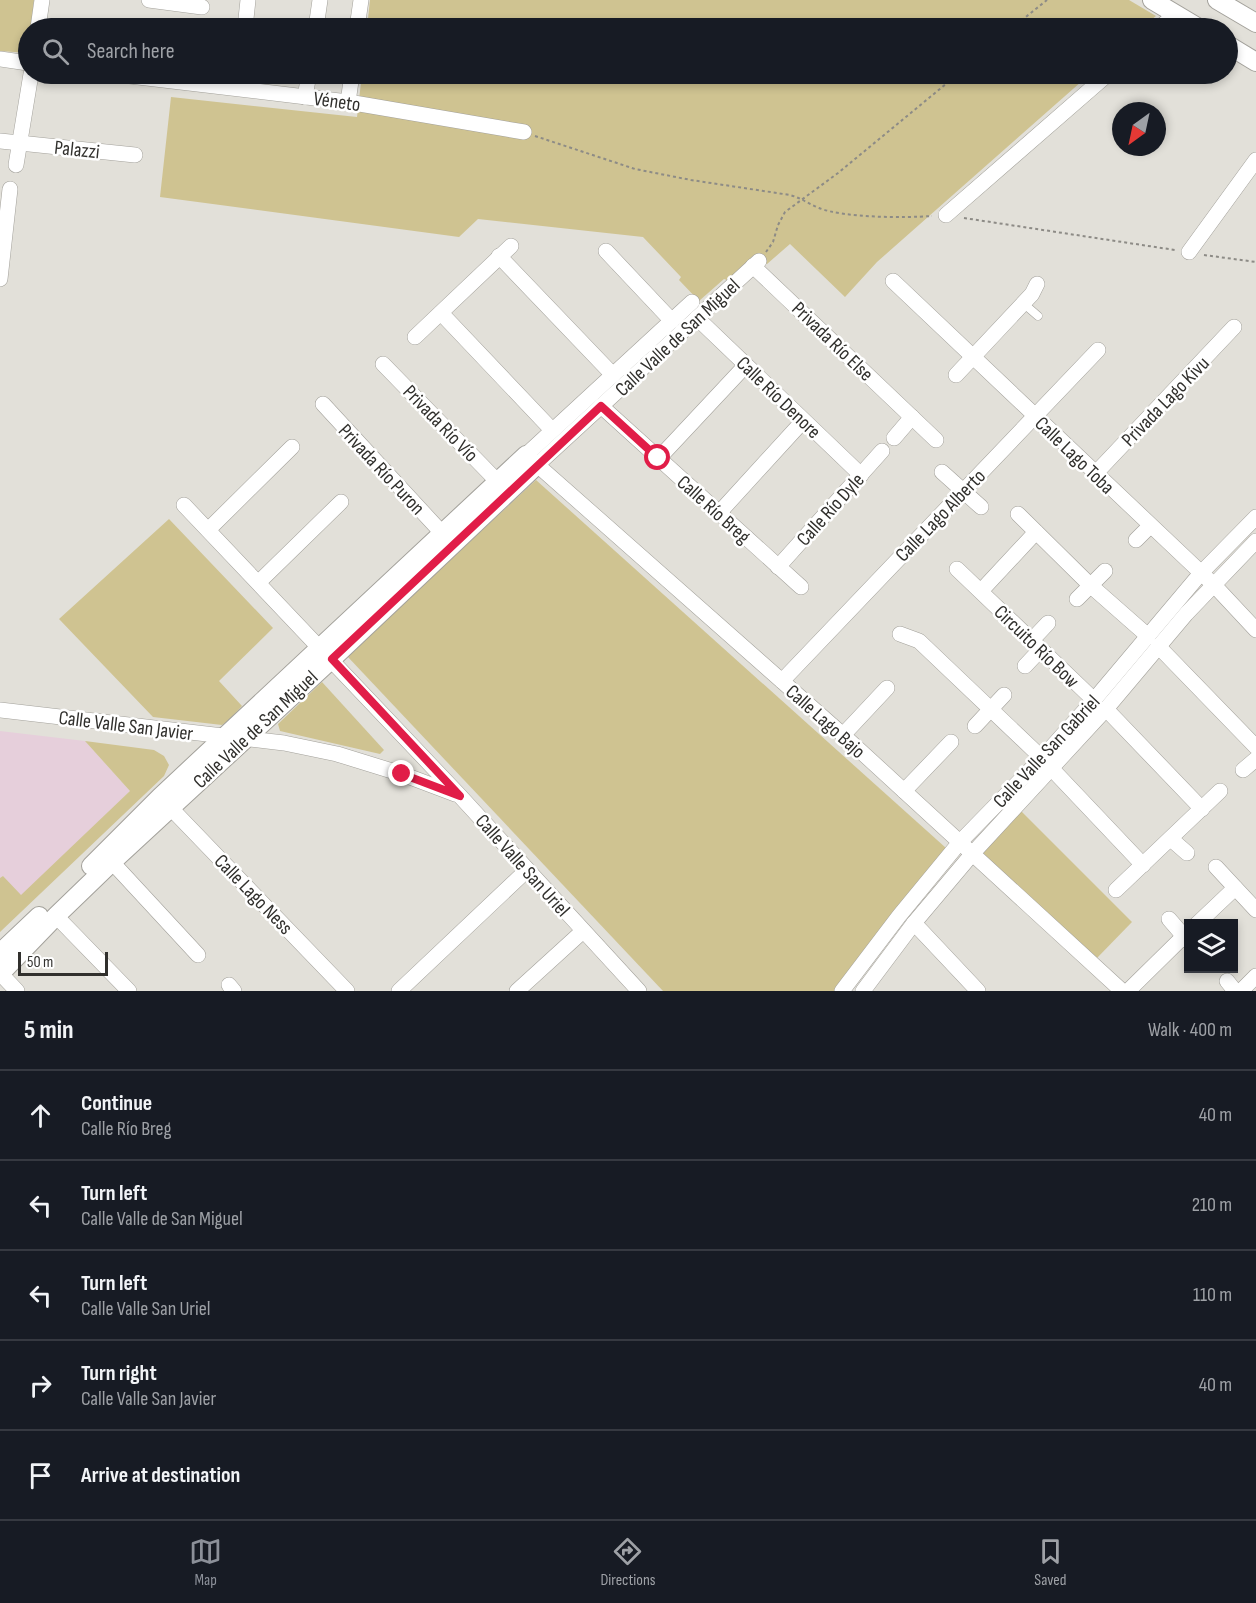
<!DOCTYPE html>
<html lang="en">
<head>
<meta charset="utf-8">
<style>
  :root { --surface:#171b24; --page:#20242c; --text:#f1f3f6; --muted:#9ea1a6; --line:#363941; --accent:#8c9099 }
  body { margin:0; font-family:"Sofia Sans Condensed",sans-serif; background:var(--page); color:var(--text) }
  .controls { position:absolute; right:18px; bottom:18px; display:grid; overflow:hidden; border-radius:0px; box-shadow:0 3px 9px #0003 }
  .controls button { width:54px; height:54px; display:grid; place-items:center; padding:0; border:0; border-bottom:2px solid var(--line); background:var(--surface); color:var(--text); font:30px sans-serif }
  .compass { position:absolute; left:1112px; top:102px; width:54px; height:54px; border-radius:50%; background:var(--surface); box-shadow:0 3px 9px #0003; rotate:213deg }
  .scale { position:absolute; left:18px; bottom:15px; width:90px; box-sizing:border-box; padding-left:6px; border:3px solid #31302d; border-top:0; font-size:16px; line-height:21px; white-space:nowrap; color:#31302d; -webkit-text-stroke:4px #fff; paint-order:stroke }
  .stop { position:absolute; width:18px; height:18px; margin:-14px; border:4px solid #e11d48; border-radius:50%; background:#fff }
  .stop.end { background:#e11d48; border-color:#fff; box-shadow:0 2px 6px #0008 }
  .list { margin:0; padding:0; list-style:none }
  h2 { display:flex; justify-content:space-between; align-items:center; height:78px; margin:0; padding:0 24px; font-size:26px }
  h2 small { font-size:20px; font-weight:400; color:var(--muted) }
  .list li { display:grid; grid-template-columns:39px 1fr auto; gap:18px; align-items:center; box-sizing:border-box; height:90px; padding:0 24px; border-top:2px solid var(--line) }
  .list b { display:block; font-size:22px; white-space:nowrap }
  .list p { margin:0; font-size:20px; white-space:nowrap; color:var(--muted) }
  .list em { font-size:20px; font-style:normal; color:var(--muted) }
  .icon { flex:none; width:33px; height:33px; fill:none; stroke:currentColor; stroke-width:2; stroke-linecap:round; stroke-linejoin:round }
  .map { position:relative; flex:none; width:1256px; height:991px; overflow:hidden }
  .search { position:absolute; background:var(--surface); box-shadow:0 3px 9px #0003; left:18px; right:18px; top:18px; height:66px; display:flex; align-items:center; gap:15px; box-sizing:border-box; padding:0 21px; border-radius:33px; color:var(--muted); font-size:22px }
  .sheet { height:528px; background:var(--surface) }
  nav { display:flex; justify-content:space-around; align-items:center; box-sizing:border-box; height:84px; border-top:2px solid var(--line); background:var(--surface); font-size:16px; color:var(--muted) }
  nav a { display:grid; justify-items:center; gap:3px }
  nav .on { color:var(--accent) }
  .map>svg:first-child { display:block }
  .education { fill:#e6cfdb }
  .green { fill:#cfc391 }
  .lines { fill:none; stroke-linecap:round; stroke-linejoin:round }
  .service-casing { stroke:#a3a19b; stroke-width:9 }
  .minor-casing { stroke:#a3a19b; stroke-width:16 }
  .tertiary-casing { stroke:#a3a19b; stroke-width:20 }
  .path { stroke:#8d8b86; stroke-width:2; stroke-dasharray:3 3; stroke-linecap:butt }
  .service { stroke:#fff; stroke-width:8 }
  .minor { stroke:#fff; stroke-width:15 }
  .tertiary { stroke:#fff; stroke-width:18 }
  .route { stroke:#e11d48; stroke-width:8 }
  .labels { text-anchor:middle; stroke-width:5; stroke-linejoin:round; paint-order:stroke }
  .street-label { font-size:20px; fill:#31302d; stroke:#fff }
</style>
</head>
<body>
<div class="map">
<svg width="1256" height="991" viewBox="0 0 1256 991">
  <rect width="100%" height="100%" fill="#e2e0d9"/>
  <!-- education -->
  <path class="education" d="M0 731 85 741 130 791 21 896 3 876 0 878Z"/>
  <!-- green -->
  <g class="green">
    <path d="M0 0H34L31 28H28V53L0 51Z"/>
    <path d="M370 0H1129L1156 16 1141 28H367Z"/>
    <path d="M362 74H1090L877 262 845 297 790 244 767 264 758 256 727 280 724 279 699 301 679 280 681 277 643 237 478 219 459 237 160 197 171 97 357 117Z"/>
    <path d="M536 480 946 848 837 991H663L347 656Z"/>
    <path d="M169 519 273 628 219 681 242 706 229 720 222 725 153 717 59 619Z"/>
    <path d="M322 682 384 750 380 754 280 731 278 724Z"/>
    <path d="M85 741 154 750 164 756 169 765 164 776 0 932V878L3 876 21 895 130 791Z"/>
    <path d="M1020 810 1132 922 1097 958 981 853Z"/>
  </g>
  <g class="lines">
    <defs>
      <path id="service" d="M1023 303 1038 316"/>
      <g id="minor">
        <path d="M149 0 202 7"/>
        <path d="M38 28 42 0"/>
        <path d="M245 28 248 0"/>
        <path d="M316 28 320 0"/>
        <path d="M357 28 361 0"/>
        <path d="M1159 28 1176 14"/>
        <path d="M0 59 28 63"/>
        <path d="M113 74 348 102 524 132"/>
        <path d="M305 97 309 74"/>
        <path d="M348 102 352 74"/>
        <path d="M0 141 135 155"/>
        <path d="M16 165 31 74"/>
        <path d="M946 215 1108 74"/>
        <path d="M606 251 672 321"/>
        <path d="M1189 252 1256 160"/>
        <path d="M499 256 613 375"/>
        <path d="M753 266 936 440"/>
        <path d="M0 279 10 189"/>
        <path d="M893 281 1214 585 1256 630"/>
        <path d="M692 302 526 455 843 735 1122 991"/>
        <path d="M441 313 552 430"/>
        <path d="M697 318 861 475"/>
        <path d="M415 337 511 246"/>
        <path d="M383 364 498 482"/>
        <path d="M956 375 1032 294 1037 284"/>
        <path d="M323 404 442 533"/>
        <path d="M601 406 801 587"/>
        <path d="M894 438 912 417"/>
        <path d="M659 458 746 365"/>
        <path d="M538 464 759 261"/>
        <path d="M942 472 981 507"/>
        <path d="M1095 474 1234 327"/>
        <path d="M184 505 460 796 639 991"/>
        <path d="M719 513 803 421"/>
        <path d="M1018 514 1090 585 1148 636"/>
        <path d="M208 530 292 447"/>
        <path d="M1136 540 1150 526"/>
        <path d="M778 567 882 451"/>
        <path d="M957 569 1094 700"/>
        <path d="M259 582 341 502"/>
        <path d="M981 591 1036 532"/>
        <path d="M1077 599 1105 571"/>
        <path d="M900 634 919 641 1042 758"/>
        <path d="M1032 640 1048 623"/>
        <path d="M1158 646 1256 747"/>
        <path d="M1025 666 1041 649"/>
        <path d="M782 681 1098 350"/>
        <path d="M1106 709 1202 809"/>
        <path d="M0 710 284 743 337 754 402 774 455 794"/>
        <path d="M975 726 1004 695"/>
        <path d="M843 735 887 688"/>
        <path d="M1052 769 1143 865"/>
        <path d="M1243 770 1256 759"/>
        <path d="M904 791 951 742"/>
        <path d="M164 801 347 991"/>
        <path d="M1171 839 1187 853"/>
        <path d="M112 862 198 955"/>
        <path d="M1216 867 1256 910"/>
        <path d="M1116 890 1220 791"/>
        <path d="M56 916 129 991"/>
        <path d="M1169 919 1188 941"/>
        <path d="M914 923 978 991"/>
        <path d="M1197 924 1235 888"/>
        <path d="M0 973 17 991"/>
        <path d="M1227 981 1235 991"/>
        <path d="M229 985 234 991"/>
        <path d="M399 991 527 870"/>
        <path d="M517 991 583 931"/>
        <path d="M842 991 899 916 960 842 1042 758 1094 700 1201 573 1256 517"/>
        <path d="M863 991 914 923 973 853 1106 709 1186 614 1256 541"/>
        <path d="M1128 991 1188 932"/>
        <path d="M1241 991 1256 976"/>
      </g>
      <g id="tertiary">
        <path d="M1152 0 1199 28"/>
        <path d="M1217 0 1256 23"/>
        <path d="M1228 45 1256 62"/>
        <path d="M91 866 160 797 526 455"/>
        <path d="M0 953 39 916"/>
        <path d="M0 974 56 916 112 862 332 659 538 464"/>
      </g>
    </defs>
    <!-- service casing -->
    <use href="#service" class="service-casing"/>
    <!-- minor casing -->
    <use href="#minor" class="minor-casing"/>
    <!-- tertiary casing -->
    <use href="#tertiary" class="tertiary-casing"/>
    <!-- path -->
    <g class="path">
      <path d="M1012 28 1047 0"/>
      <path d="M535 136 635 169 691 180 790 195C801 198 809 204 819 208 844 218 905 218 932 216"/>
      <path d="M964 218 1175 250"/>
      <path d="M766 252 773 242 778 225 785 212 838 173 958 74"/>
      <path d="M1204 255 1256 262"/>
    </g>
    <!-- service -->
    <use href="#service" class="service"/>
    <!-- minor -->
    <use href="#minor" class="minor"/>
    <!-- tertiary -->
    <use href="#tertiary" class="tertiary"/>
  </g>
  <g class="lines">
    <!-- route -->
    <path class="route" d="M402 774 460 796 332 659 601 406 658 458"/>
  </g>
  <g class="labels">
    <!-- street labels -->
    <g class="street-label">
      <text transform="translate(337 101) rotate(8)" y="7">Véneto</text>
      <text transform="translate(77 149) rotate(6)" y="7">Palazzi</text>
      <text transform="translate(677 337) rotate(-43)" y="7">Calle Valle de San Miguel</text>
      <text transform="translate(833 341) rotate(44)" y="7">Privada Río Else</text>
      <text transform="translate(779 397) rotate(44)" y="7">Calle Río Denore</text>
      <text transform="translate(1165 401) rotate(-46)" y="7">Privada Lago Kivu</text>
      <text transform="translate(441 423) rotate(46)" y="7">Privada Río Vío</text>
      <text transform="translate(1075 455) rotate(44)" y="7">Calle Lago Toba</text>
      <text transform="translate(382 469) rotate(47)" y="7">Privada Río Puron</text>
      <text transform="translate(714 509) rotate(42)" y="7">Calle Río Breg</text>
      <text transform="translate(830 509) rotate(-48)" y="7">Calle Río Dyle</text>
      <text transform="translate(940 515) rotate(-46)" y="7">Calle Lago Alberto</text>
      <text transform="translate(1037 646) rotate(44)" y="7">Circuito Río Bow</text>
      <text transform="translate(826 721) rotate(42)" y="7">Calle Lago Bajo</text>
      <text transform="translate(126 725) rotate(7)" y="7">Calle Valle San Javier</text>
      <text transform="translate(255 729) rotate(-43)" y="7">Calle Valle de San Miguel</text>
      <text transform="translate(1046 751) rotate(-47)" y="7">Calle Valle San Gabriel</text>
      <text transform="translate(523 865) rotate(48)" y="7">Calle Valle San Uriel</text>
      <text transform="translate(254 894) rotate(46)" y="7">Calle Lago Ness</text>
    </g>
  </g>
</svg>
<div class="controls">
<button><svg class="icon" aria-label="layers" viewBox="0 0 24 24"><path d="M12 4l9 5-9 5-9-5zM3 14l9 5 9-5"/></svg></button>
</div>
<svg class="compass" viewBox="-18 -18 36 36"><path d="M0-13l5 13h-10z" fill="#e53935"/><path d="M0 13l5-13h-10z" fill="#9ea1a6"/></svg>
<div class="scale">50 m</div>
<div class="stop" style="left:658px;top:458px"></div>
<div class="stop end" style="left:402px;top:774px"></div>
<div class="search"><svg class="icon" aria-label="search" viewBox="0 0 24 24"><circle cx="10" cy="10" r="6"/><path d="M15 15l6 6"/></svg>Search here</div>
</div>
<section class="sheet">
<h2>5 min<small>Walk · 400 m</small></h2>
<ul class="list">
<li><svg class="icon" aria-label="ahead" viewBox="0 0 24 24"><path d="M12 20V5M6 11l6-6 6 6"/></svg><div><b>Continue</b><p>Calle Río Breg</p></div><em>40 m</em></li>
<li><svg class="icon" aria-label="left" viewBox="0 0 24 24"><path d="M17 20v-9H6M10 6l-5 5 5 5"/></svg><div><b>Turn left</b><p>Calle Valle de San Miguel</p></div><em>210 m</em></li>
<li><svg class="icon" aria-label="left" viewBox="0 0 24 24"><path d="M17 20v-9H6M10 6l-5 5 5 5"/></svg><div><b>Turn left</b><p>Calle Valle San Uriel</p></div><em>110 m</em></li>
<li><svg class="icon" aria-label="right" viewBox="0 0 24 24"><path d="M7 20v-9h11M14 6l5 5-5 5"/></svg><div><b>Turn right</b><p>Calle Valle San Javier</p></div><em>40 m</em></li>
<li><svg class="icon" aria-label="arrive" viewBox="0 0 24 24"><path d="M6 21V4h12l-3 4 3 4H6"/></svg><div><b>Arrive at destination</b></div></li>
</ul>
</section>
<nav>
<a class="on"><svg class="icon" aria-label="map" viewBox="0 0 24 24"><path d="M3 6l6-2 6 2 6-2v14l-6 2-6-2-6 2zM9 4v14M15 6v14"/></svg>Map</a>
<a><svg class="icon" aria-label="directions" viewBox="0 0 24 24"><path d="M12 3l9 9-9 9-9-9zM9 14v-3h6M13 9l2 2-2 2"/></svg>Directions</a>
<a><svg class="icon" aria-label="saved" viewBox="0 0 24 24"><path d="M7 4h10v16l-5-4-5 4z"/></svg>Saved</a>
</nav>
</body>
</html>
